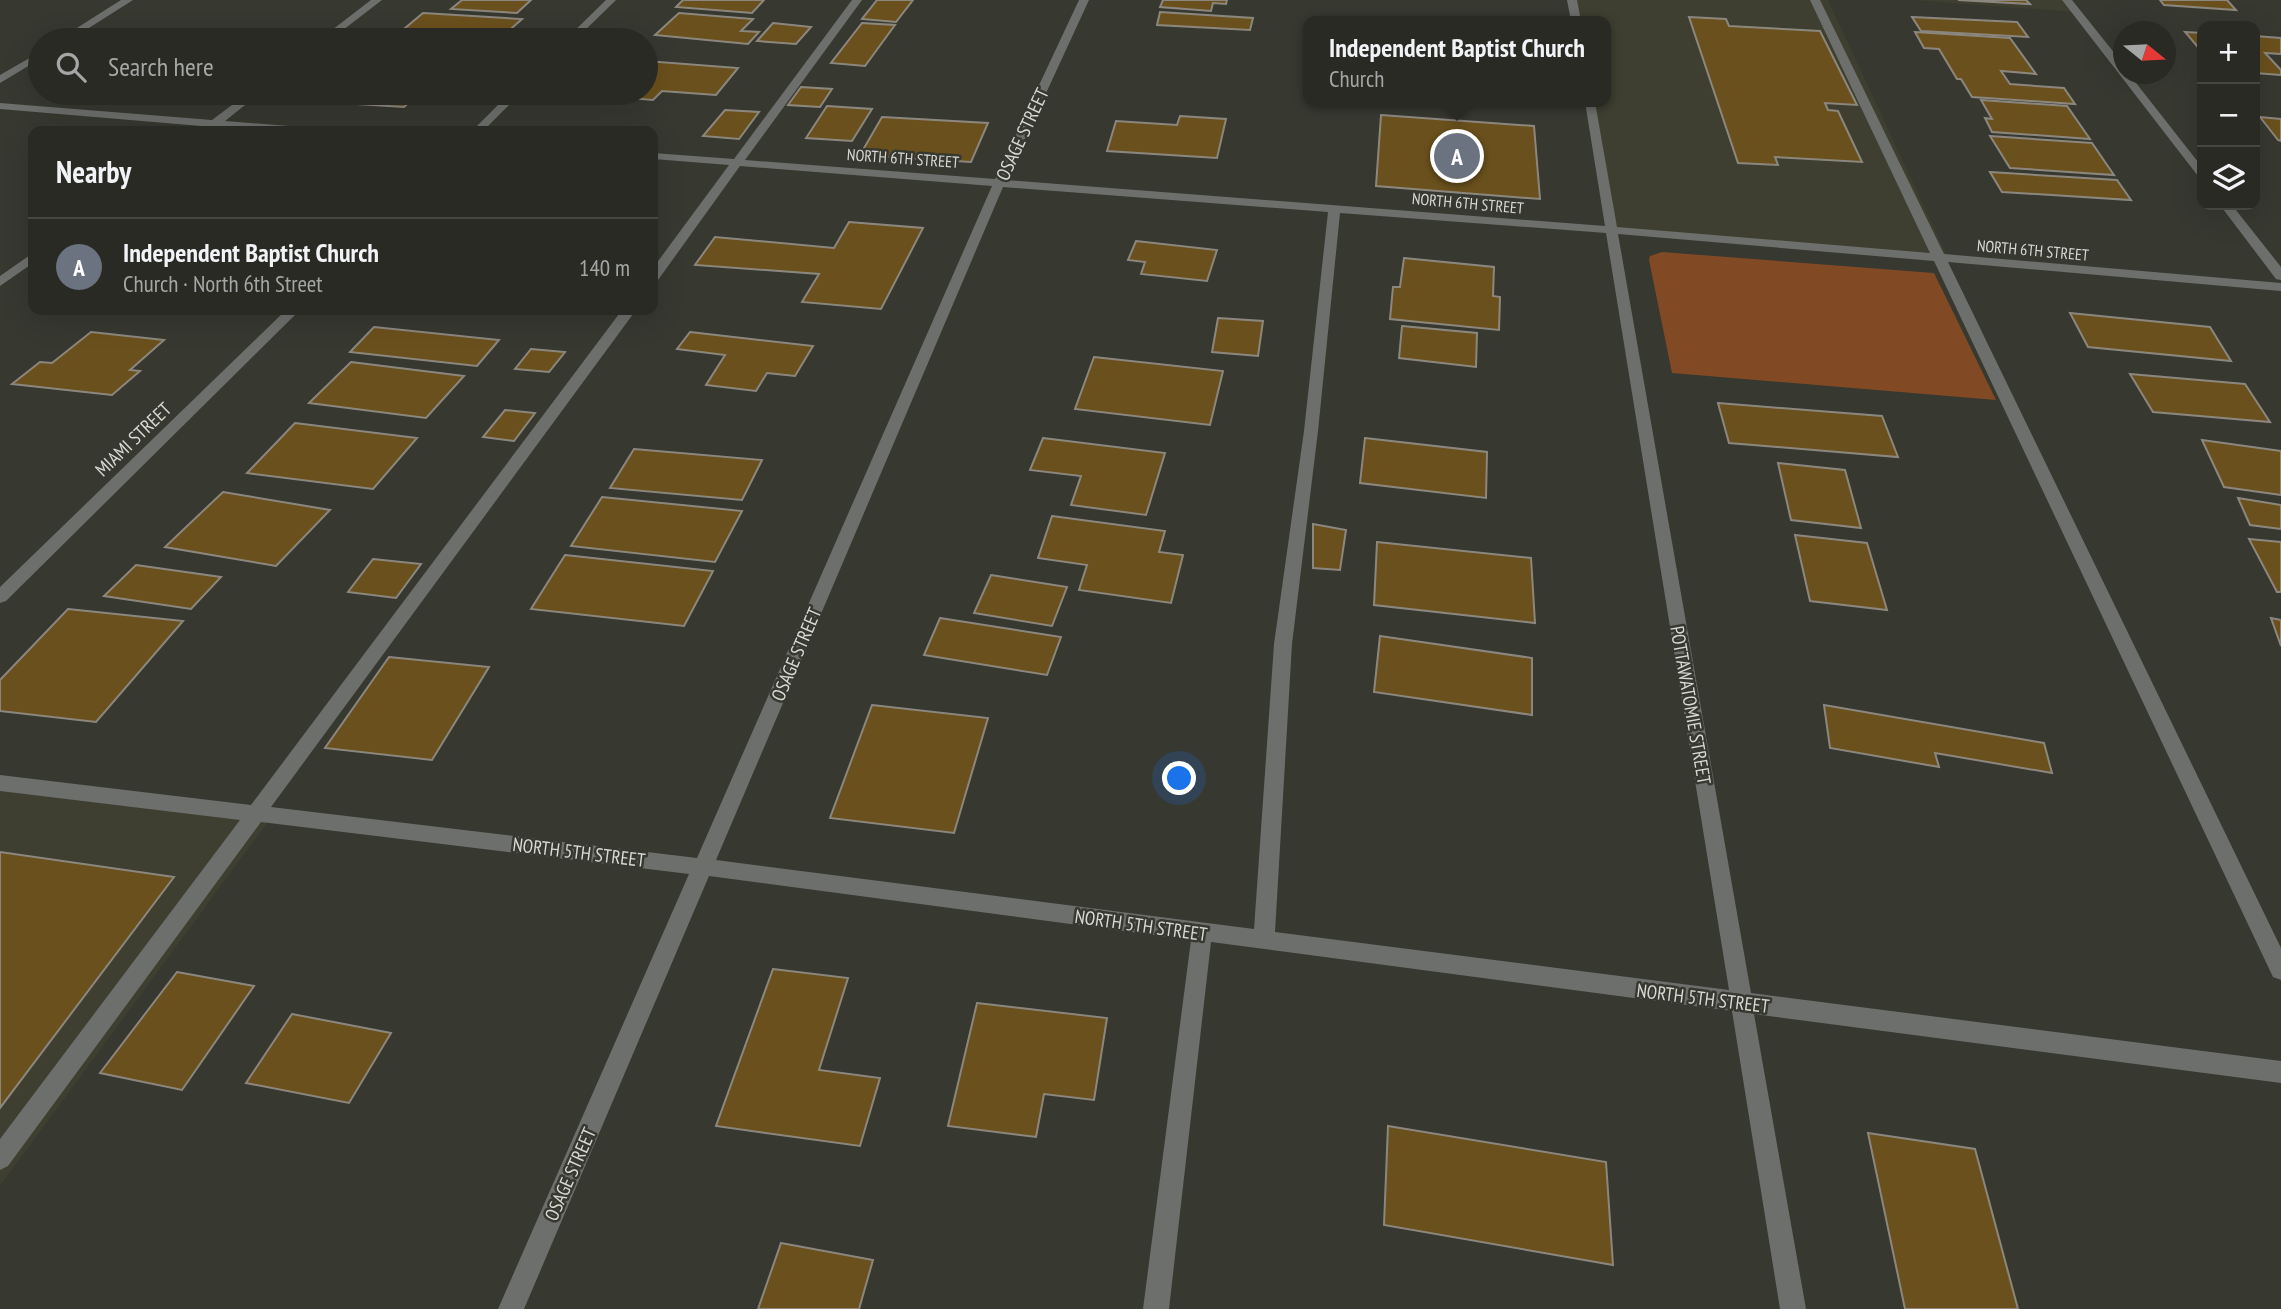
<!DOCTYPE html>
<html lang="en">
<head>
<meta charset="utf-8">
<style>
  :root { --surface:#292a24; --page:#31322c; --text:#f1f3f6; --muted:#a5a7a6; --line:#454641; --accent:#f08bf5 }
  body { margin:0; font-family:"PT Sans Narrow",sans-serif; background:var(--page); color:var(--text) }
  .controls { position:absolute; right:21px; top:21px; display:grid; overflow:hidden; border-radius:14px; box-shadow:0 7px 28px #0002 }
  .controls button { width:63px; height:63px; display:grid; place-items:center; padding:0; border:0; border-bottom:2px solid var(--line); background:var(--surface); color:var(--text); font:35px sans-serif }
  .compass { position:absolute; left:2113px; top:21px; width:63px; height:63px; border-radius:50%; background:var(--surface); box-shadow:0 7px 28px #0002; rotate:108deg }
  .you { position:absolute; left:1180px; top:779px; width:24px; height:24px; margin:-18px; border:5px solid #fff; border-radius:50%; background:#1a73e8; box-shadow:0 0 0 10px #1a73e833 }
  .badge { display:grid; place-items:center; width:46px; height:46px; border-radius:50%; background:var(--accent); color:#fff; font-size:23px; font-weight:700 }
  .pin { position:absolute; translate:-50% -50%; border:4px solid #fff; box-shadow:0 2px 7px #0006 }
  .popup { position:absolute; left:1303px; top:16px; width:308px; height:91px; box-sizing:border-box; display:grid; place-content:center; border-radius:14px; background:var(--surface); filter:drop-shadow(0 2px 5px #0005); font-size:23px; white-space:nowrap; color:var(--muted) }
  .popup b { font-size:26px; color:var(--text) }
  .popup::after { content:''; position:absolute; left:50%; top:100%; margin-left:-14px; border:14px solid transparent; border-top-color:var(--surface) }
  .list { margin:0; padding:0; list-style:none }
  h2 { display:flex; justify-content:space-between; align-items:center; height:91px; margin:0; padding:0 28px; font-size:30px }
  h2 small { font-size:23px; font-weight:400; color:var(--muted) }
  .list li { display:grid; grid-template-columns:46px 1fr auto; gap:21px; align-items:center; box-sizing:border-box; height:98px; padding:0 28px; border-top:2px solid var(--line) }
  .list b { display:block; font-size:26px; white-space:nowrap }
  .list p { margin:0; font-size:23px; white-space:nowrap; color:var(--muted) }
  .list em { font-size:23px; font-style:normal; color:var(--muted) }
  .icon { flex:none; width:38px; height:38px; fill:none; stroke:currentColor; stroke-width:2; stroke-linecap:round; stroke-linejoin:round }
  .map { position:relative; flex:none; width:2281px; height:1309px; overflow:hidden }
  .search { position:absolute; background:var(--surface); box-shadow:0 7px 28px #0002; left:28px; top:28px; width:630px; height:77px; display:flex; align-items:center; gap:18px; box-sizing:border-box; padding:0 24px; border-radius:38px; color:var(--muted); font-size:26px }
  .panel { position:absolute; background:var(--surface); box-shadow:0 7px 28px #0002; left:28px; top:126px; width:630px; height:189px; border-radius:14px }
  .map>svg:first-child { display:block }
  .built { fill:#3e3f30 }
  .green { fill:#814a25 }
  .building { fill:#6a501c; stroke:#8c877e; stroke-width:2 }
  .lines { fill:none; stroke-linecap:round; stroke-linejoin:round }
  .minor { fill:#6c6f6b; fill-rule:evenodd }
  .labels { text-anchor:middle; stroke-width:5; stroke-linejoin:round; paint-order:stroke }
  .far-street-label { font-size:16px; fill:#d8d9d3; stroke:#373830 }
  .street-label { font-size:19px; fill:#d8d9d3; stroke:#373830 }
</style>
</head>
<body>
<div class="map">
<svg width="2281" height="1309" viewBox="0 0 2281 1309">
  <rect width="100%" height="100%" fill="#373830"/>
  <!-- built -->
  <g class="built">
    <path d="M1572 0H1828L1948 258 1611 230 1590 102H1606V21H1576Z"/>
    <path d="M1912 0H2067L2076 12Z"/>
    <path d="M0 783 273 815 0 1186Z"/>
  </g>
  <!-- green -->
  <path class="green" d="M1662 252 1934 273 1996 400 1672 373 1649 260 1650 256Z"/>
  <!-- building -->
  <g class="building">
    <path d="M462 0H531L517 13 451 9Z"/>
    <path d="M683 0H764L752 13 676 7Z"/>
    <path d="M877 0H913L896 22 862 19Z"/>
    <path d="M1163 0H1227L1226 4 1213 3 1211 11 1160 7Z"/>
    <path d="M1958 0H2026L2030 4Z"/>
    <path d="M2160 0H2227L2236 10 2164 5Z"/>
    <path d="M1160 12 1253 18 1250 30 1157 25Z"/>
    <path d="M423 13 522 19 504 35 404 29Z"/>
    <path d="M679 13 753 19 741 31 759 32 748 44 655 35Z"/>
    <path d="M1689 17 1726 19 1729 26 1820 31 1857 105 1825 103 1828 110 1838 111 1862 162 1775 157 1778 165 1738 163Z"/>
    <path d="M1912 17 2017 22 2028 37 1921 31Z"/>
    <path d="M773 23 811 27 796 44 757 41Z"/>
    <path d="M862 23 895 25 865 66 831 63Z"/>
    <path d="M1915 32 2010 38 2036 74 2001 71 2010 84 2064 88 2075 104 1972 97 1961 79H1957L1939 49 1924 48Z"/>
    <path d="M2185 32 2202 33V52Z"/>
    <path d="M2255 36 2281 38V54L2265 53 2281 70V75L2255 73Z"/>
    <path d="M646 61 738 68 716 95 662 91 653 100 605 96 608 93H646Z"/>
    <path d="M801 87 832 89 820 107 788 105Z"/>
    <path d="M334 93H419L404 107 323 102Z"/>
    <path d="M1981 100 2067 106 2090 139 1992 132 1985 118 1992 119Z"/>
    <path d="M827 106 872 109 852 141 806 138Z"/>
    <path d="M725 110 759 112 739 139 703 136Z"/>
    <path d="M1381 115 1534 126 1540 199 1376 186Z"/>
    <path d="M1180 116 1226 119 1217 158 1107 151 1116 121 1177 125Z"/>
    <path d="M882 117 988 123 971 162 860 155Z"/>
    <path d="M2260 117 2281 119V141L2278 140Z"/>
    <path d="M1990 136 2092 143 2114 175 2010 168Z"/>
    <path d="M1990 172 2117 180 2131 200 2002 192Z"/>
    <path d="M849 222 923 228 881 309 802 302 819 274 695 265 715 237 834 248Z"/>
    <path d="M1136 241 1217 250 1207 281 1141 274 1145 262 1128 260Z"/>
    <path d="M1404 258 1494 267 1493 296 1500 297 1499 330 1390 319 1393 287H1400Z"/>
    <path d="M2070 313 2210 327 2231 361 2088 347Z"/>
    <path d="M1218 318 1263 321 1258 356 1212 352Z"/>
    <path d="M1402 326 1477 333 1476 367 1399 358Z"/>
    <path d="M374 327 499 340 477 366 350 352Z"/>
    <path d="M91 332 164 340 130 370 140 371 112 395 12 384 40 362 52 363Z"/>
    <path d="M690 332 813 346 795 376 767 373 756 391 706 385 725 355 677 349Z"/>
    <path d="M531 349 565 352 549 372 515 369Z"/>
    <path d="M1094 357 1223 371 1210 425 1075 409Z"/>
    <path d="M351 362 464 376 426 418 309 403Z"/>
    <path d="M2130 374 2245 384 2270 422 2153 412Z"/>
    <path d="M1718 403 1882 416 1898 457 1729 443Z"/>
    <path d="M505 410 535 413 514 441 483 437Z"/>
    <path d="M295 423 417 438 373 489 247 473Z"/>
    <path d="M1043 438 1165 453 1146 515 1071 505 1081 476 1030 470Z"/>
    <path d="M1365 438 1487 452 1486 498 1360 483Z"/>
    <path d="M2202 440 2281 451V495L2224 487Z"/>
    <path d="M634 449 762 460 742 500 610 488Z"/>
    <path d="M1778 463 1845 470 1861 528 1791 520Z"/>
    <path d="M223 492 330 510 276 566 165 547Z"/>
    <path d="M602 497 742 511 715 562 571 546Z"/>
    <path d="M2238 498 2281 505V529L2250 525Z"/>
    <path d="M1052 516 1165 531 1159 552 1183 555 1171 603 1079 590 1087 565 1038 558Z"/>
    <path d="M1313 524 1346 530 1340 570 1313 568Z"/>
    <path d="M1795 535 1867 543 1887 610 1810 601Z"/>
    <path d="M2249 539 2281 542V592H2277Z"/>
    <path d="M1377 542 1531 558 1535 623 1374 605Z"/>
    <path d="M565 555 713 571 684 626 531 609Z"/>
    <path d="M373 559 421 564 396 598 348 592Z"/>
    <path d="M136 565 221 577 191 609 104 596Z"/>
    <path d="M991 575 1067 587 1052 626 974 613Z"/>
    <path d="M68 609 183 621 96 722 0 711V680Z"/>
    <path d="M940 618 1061 637 1047 675 924 655Z"/>
    <path d="M2271 618 2281 620V646Z"/>
    <path d="M1380 636 1532 658V715L1374 692Z"/>
    <path d="M389 657 489 667 432 760 325 748Z"/>
    <path d="M872 705 988 718 954 833 830 818Z"/>
    <path d="M1824 705 2044 743 2052 773 1935 753 1939 767 1830 748Z"/>
    <path d="M0 852 174 877 0 1108Z"/>
    <path d="M773 969 848 978 819 1070 880 1078 860 1146 716 1126Z"/>
    <path d="M177 972 254 986 182 1090 100 1073Z"/>
    <path d="M977 1003 1107 1018 1094 1100 1044 1094 1036 1137 948 1126Z"/>
    <path d="M292 1014 391 1033 349 1103 246 1083Z"/>
    <path d="M1388 1126 1606 1162 1613 1265 1384 1225Z"/>
    <path d="M1868 1133 1975 1149 2018 1309H1905Z"/>
    <path d="M781 1243 873 1260 859 1309H758Z"/>
  </g>
  <g class="lines">
    <!-- minor -->
    <g class="minor">
      <path d="M121 0H133L70 40H58Z"/>
      <path d="M371 0H382L330 40H319Z"/>
      <path d="M606 0H616L575 40H565Z"/>
      <path d="M852 0H862L745 160 995 179 1079 0H1089L1006 180 1605 226 1585 102H1595L1617 227 1930 253 1810 0H1820L1944 254 2281 283V291L1948 262 2281 948V980L2273 977 1934 261 1618 234 1751 993 2281 1061V1083L1754 1014 1806 1309H1780L1732 1011 1211 942 1169 1309H1143L1191 940 709 876 524 1309H498L689 874 261 822 8 1166 0 1170V1139L240 820 0 791V775L251 805 622 310H636L271 807 697 858 992 186 740 166 658 280 653 281V268L729 165 653 159V153L734 159ZM1003 187 1328 212 1304 431 1274 644 1254 929 716 860ZM1340 213 1606 233 1729 990 1275 932 1292 644 1318 431Z"/>
      <path d="M1567 0H1577L1581 21H1571Z"/>
      <path d="M2062 0H2072L2124 65V74H2129L2202 167V177L2198 176Z"/>
      <path d="M40 52V59L0 83V75Z"/>
      <path d="M248 93H260L225 121 314 128 320 131 213 127 0 109V103L212 120Z"/>
      <path d="M510 93H521L483 131H472Z"/>
      <path d="M2220 205H2232L2281 267V280L2276 279Z"/>
      <path d="M33 253V263L0 286V276Z"/>
      <path d="M286 310H300L6 601 0 603V587Z"/>
    </g>
  </g>
  <g class="labels">
    <!-- far-street labels -->
    <g class="far-street-label">
      <text transform="translate(903 158) rotate(4)" y="6">NORTH 6TH STREET</text>
      <text transform="translate(1468 203) rotate(5)" y="6">NORTH 6TH STREET</text>
      <text transform="translate(2033 250) rotate(5)" y="6">NORTH 6TH STREET</text>
    </g>
    <!-- street labels -->
    <g class="street-label">
      <text transform="translate(1022 134) rotate(-65)" y="7">OSAGE STREET</text>
      <text transform="translate(133 439) rotate(-44)" y="7">MIAMI STREET</text>
      <text transform="translate(796 654) rotate(-67)" y="7">OSAGE STREET</text>
      <text transform="translate(1691 705) rotate(80)" y="7">POTTAWATOMIE STREET</text>
      <text transform="translate(579 852) rotate(7)" y="7">NORTH 5TH STREET</text>
      <text transform="translate(1141 925) rotate(8)" y="7">NORTH 5TH STREET</text>
      <text transform="translate(1703 998) rotate(7)" y="7">NORTH 5TH STREET</text>
      <text transform="translate(570 1174) rotate(-66)" y="7">OSAGE STREET</text>
    </g>
  </g>
</svg>
<div class="controls">
<button>+</button>
<button>−</button>
<button><svg class="icon" aria-label="layers" viewBox="0 0 24 24"><path d="M12 4l9 5-9 5-9-5zM3 14l9 5 9-5"/></svg></button>
</div>
<svg class="compass" viewBox="-18 -18 36 36"><path d="M0-13l5 13h-10z" fill="#e53935"/><path d="M0 13l5-13h-10z" fill="#a5a7a6"/></svg>
<div class="you"></div>
<div class="pin badge" style="left:1457px;top:156px;background:#6b7280">A</div>
<div class="popup"><b>Independent Baptist Church</b>Church</div>
<div class="search"><svg class="icon" aria-label="search" viewBox="0 0 24 24"><circle cx="10" cy="10" r="6"/><path d="M15 15l6 6"/></svg>Search here</div>
<section class="panel">
<h2>Nearby<small></small></h2>
<ul class="list">
<li><span class="badge" style="background:#6b7280">A</span><div><b>Independent Baptist Church</b><p>Church · North 6th Street</p></div><em>140 m</em></li>
</ul>
</section>
</div>
</body>
</html>
